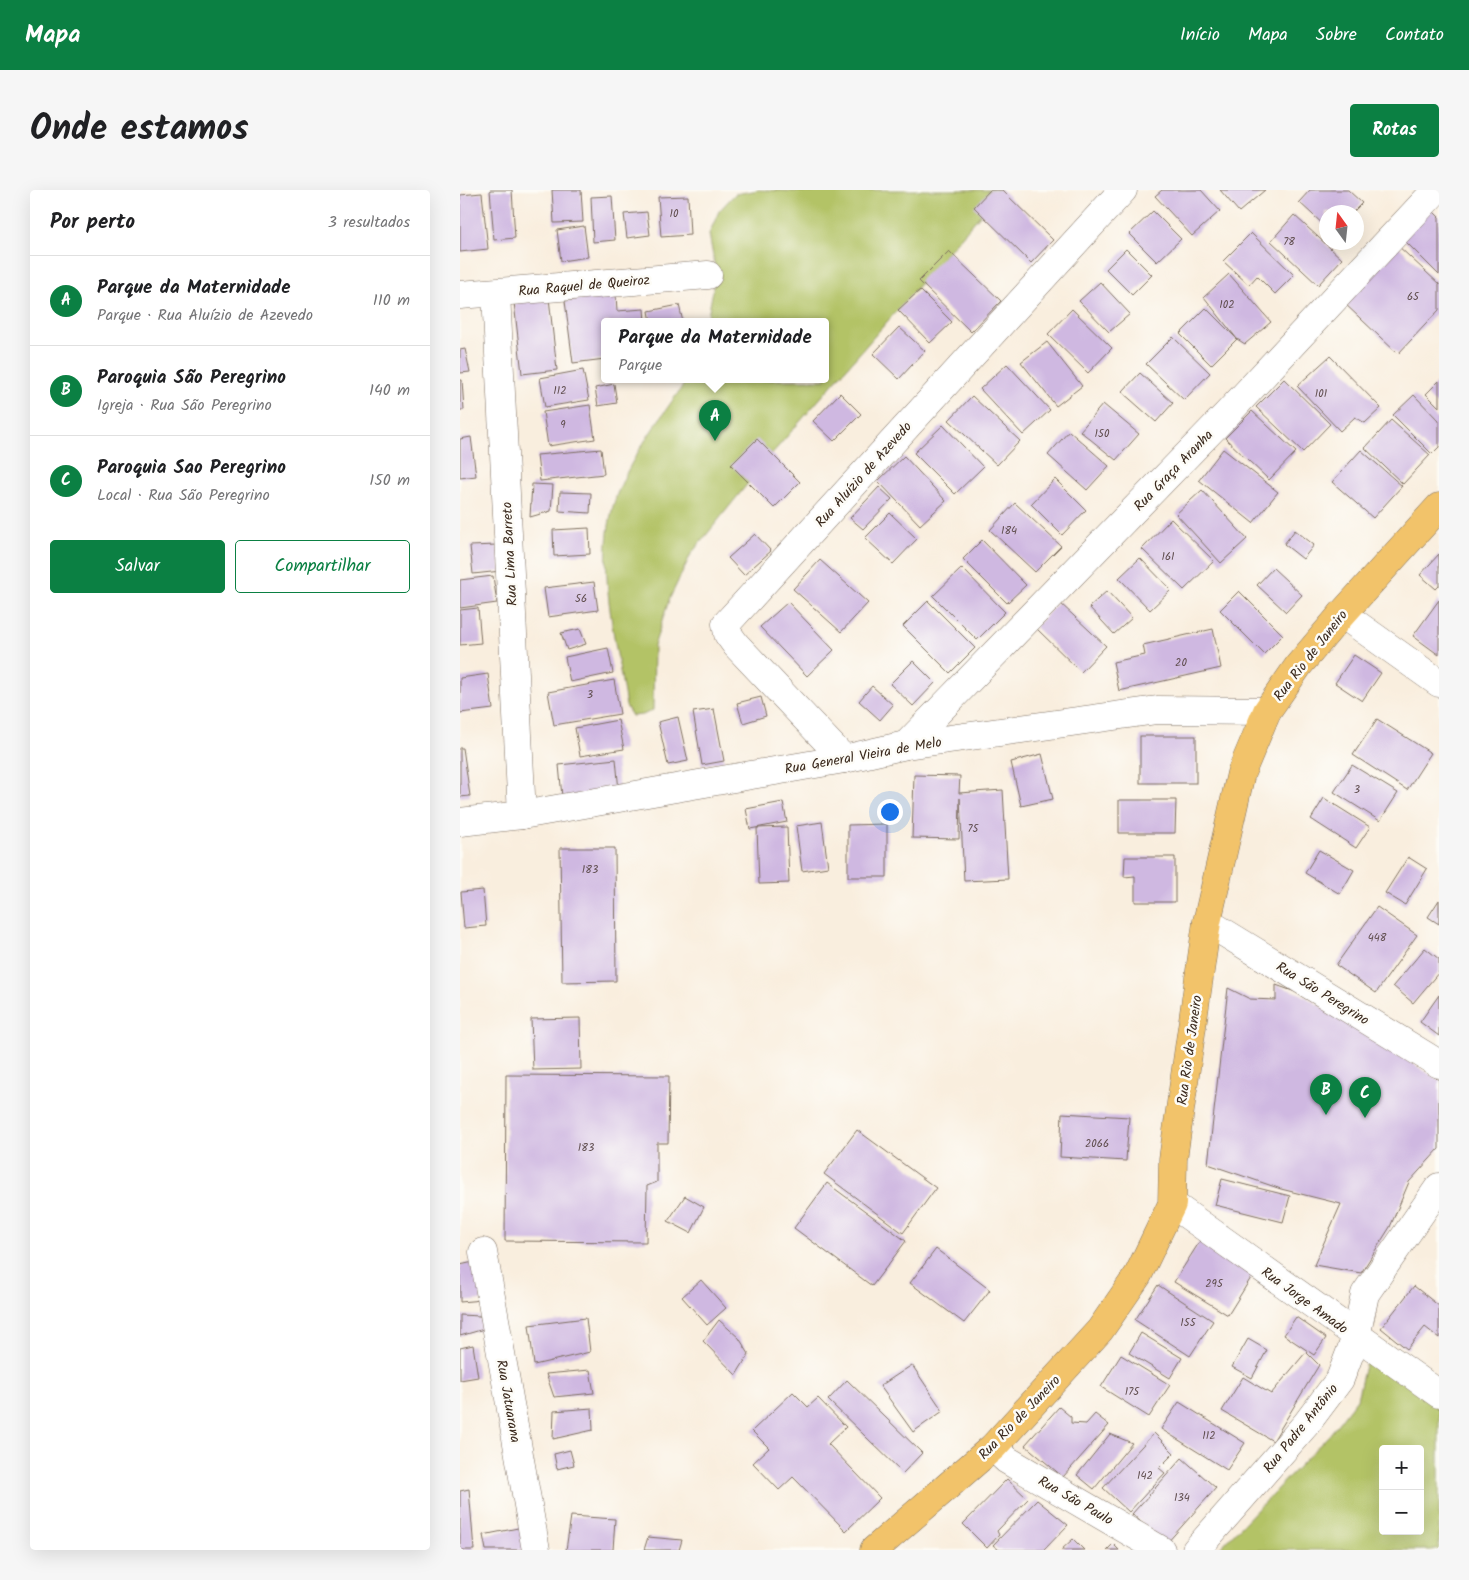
<!DOCTYPE html>
<html lang="pt">
<head>
<meta charset="utf-8">
<style>
  :root { --surface:#fff; --page:#f6f6f6; --text:#202124; --muted:#757577; --line:#e0e0e0; --accent:#0b8043 }
  body { margin:0; font-family:Kalam,sans-serif; background:var(--page); color:var(--text) }
  .controls { position:absolute; right:15px; bottom:15px; display:grid; overflow:hidden; border-radius:5px; box-shadow:0 5px 20px #0002 }
  .controls button { width:45px; height:45px; display:grid; place-items:center; padding:0; border:0; border-bottom:1px solid var(--line); background:var(--surface); color:var(--text); font:25px sans-serif }
  .compass { position:absolute; left:859px; top:15px; width:45px; height:45px; border-radius:50%; background:var(--surface); box-shadow:0 5px 20px #0002; rotate:345deg }
  .you { position:absolute; left:429px; top:621px; width:18px; height:18px; margin:-12px; border:4px solid #fff; border-radius:50%; background:#1a73e8; box-shadow:0 0 0 8px #1a73e833 }
  .badge { display:grid; place-items:center; width:32px; height:32px; border-radius:50%; background:var(--accent); color:#fff; font-size:16px; font-weight:700 }
  .pin { position:absolute; translate:-50% -41px; filter:drop-shadow(0 1px 2px #0008) }
  .pin::after { content:''; position:absolute; top:26px; width:18px; height:15px; background:inherit; clip-path:polygon(0 0,100% 0,50% 100%) }
  .popup { position:absolute; left:141px; top:128px; width:228px; height:65px; box-sizing:border-box; display:grid; place-content:center; border-radius:5px; background:var(--surface); filter:drop-shadow(0 1px 4px #0005); font-size:16px; white-space:nowrap; color:var(--muted) }
  .popup b { font-size:19px; color:var(--text) }
  .popup::after { content:''; position:absolute; left:50%; top:100%; margin-left:-10px; border:10px solid transparent; border-top-color:var(--surface) }
  .list { margin:0; padding:0; list-style:none }
  h2 { display:flex; justify-content:space-between; align-items:center; height:65px; margin:0; padding:0 20px; font-size:21px }
  h2 small { font-size:16px; font-weight:400; color:var(--muted) }
  .list li { display:grid; grid-template-columns:32px 1fr auto; gap:15px; align-items:center; box-sizing:border-box; height:90px; padding:0 20px; border-top:1px solid var(--line) }
  .list b { display:block; font-size:19px; white-space:nowrap }
  .list p { margin:0; font-size:16px; white-space:nowrap; color:var(--muted) }
  .list em { font-size:16px; font-style:normal; color:var(--muted) }
  .actions { display:flex; gap:10px; padding:15px 20px }
  .actions a { flex:1; padding:11px 0; border:1px solid var(--accent); border-radius:5px; text-align:center; font-size:18px; color:var(--accent) }
  .actions .main { background:var(--accent); color:#fff }
  .map { position:relative; flex:none; width:979px; height:1360px; overflow:hidden; border-radius:5px }
  header { display:flex; align-items:center; gap:30px; box-sizing:border-box; height:70px; padding:0 25px; background:var(--accent); color:#fff }
  header strong { font-size:24px }
  nav { display:flex; gap:28px; margin-inline-start:auto; font-size:18px }
  .intro { display:flex; align-items:center; justify-content:space-between; box-sizing:border-box; height:120px; padding:0 30px }
  h1 { margin:0; font-size:35px }
  .button { padding:12px 22px; border-radius:5px; background:var(--accent); color:#fff; font-size:18px; font-weight:700 }
  main { display:flex; gap:30px; padding:0 30px }
  aside { flex:1; background:var(--surface); border-radius:5px; box-shadow:0 5px 20px #0002 }
  .map>svg:first-child { display:block }
  .green { fill:#b3c366; stroke:#777642; fill-rule:evenodd }
  .building { fill:#cfb8e1 }
  .lines { fill:none; stroke-linecap:round; stroke-linejoin:round }
  .minor-casing { stroke:#7e6f61; stroke-width:29 }
  .major-casing { stroke:#7e6f61; stroke-width:29 }
  .minor { stroke:#fff; stroke-width:28 }
  .major { stroke:#f2c36a; stroke-width:28 }
  .labels { text-anchor:middle; stroke-width:5; stroke-linejoin:round; paint-order:stroke }
  .number-label { font-size:11px; fill:#604e4f }
  .street-label { font-size:14px; fill:#3b2a1e; stroke:#fdfcf7 }
</style>
</head>
<body>
<header>
<strong>Mapa</strong>
<nav><a>Início</a><a>Mapa</a><a>Sobre</a><a>Contato</a></nav>
</header>
<div class="intro"><h1>Onde estamos</h1><a class="button">Rotas</a></div>
<main>
<aside>
<h2>Por perto<small>3 resultados</small></h2>
<ul class="list">
<li><span class="badge">A</span><div><b>Parque da Maternidade</b><p>Parque · Rua Aluízio de Azevedo</p></div><em>110 m</em></li>
<li><span class="badge">B</span><div><b>Paroquia São Peregrino</b><p>Igreja · Rua São Peregrino</p></div><em>140 m</em></li>
<li><span class="badge">C</span><div><b>Paroquia Sao Peregrino</b><p>Local · Rua São Peregrino</p></div><em>150 m</em></li>
</ul>
<div class="actions"><a class="main">Salvar</a><a>Compartilhar</a></div>
</aside>
<div class="map">
<svg width="979" height="1360" viewBox="0 0 979 1360">
  <rect width="100%" height="100%" fill="#fdfcf7"/>
  <filter id="ink" filterUnits="userSpaceOnUse"><feTurbulence type="fractalNoise" baseFrequency=".02" numOctaves="2"/><feDisplacementMap in="SourceGraphic" scale="10" xChannelSelector="R" yChannelSelector="G"/><feConvolveMatrix kernelMatrix="1 2 1 2 8 2 1 2 1" color-interpolation-filters="sRGB"/></filter>
  <filter id="wash" filterUnits="userSpaceOnUse"><feTurbulence type="fractalNoise" baseFrequency=".0096" numOctaves="4" result="noise"/><feDisplacementMap in="SourceGraphic" scale="20" xChannelSelector="R" yChannelSelector="G"/><feGaussianBlur stdDeviation="1.12" result="paint"/><feColorMatrix in="noise" values="0 0 0 0 0 0 0 0 0 0 0 0 0 0 0 0 0 1.4 0 .05"/><feComposite in="paint" operator="in"/></filter>
  <g filter="url(#wash)">
    <rect width="100%" height="100%" fill="#f9eede"/>
    <!-- green -->
    <g class="green">
      <path d="M299 0 354 2 356 0H542L310 266 231 364 209 410 194 456 193 520 183 525 172 526 166 516C156 450 133 368 157 304 173 263 202 226 227 190H365V132H247L256 83 249 44 259 21 275 4Z"/>
      <path d="M908 1163 979 1213V1360H758L870 1244 897 1209ZM923 1259H960V1341H923Z"/>
    </g>
    <g id="blocks">
      <!-- building -->
      <g class="building">
        <path d="M30 0H52L55 48 34 50Z"/>
        <path d="M92 0H121L123 32 94 33Z"/>
        <path d="M530 0H542L593 50 571 73 514 17Z"/>
        <path d="M702 0H741L760 21 732 46 695 6Z"/>
        <path d="M760 0H805L779 22Z"/>
        <path d="M850 0H888L902 13 893 22H866V37L839 12Z"/>
        <path d="M22 3 28 59 0 62V5Z"/>
        <path d="M152 6 155 50 133 52 131 7Z"/>
        <path d="M228 6 230 45 201 47 198 7Z"/>
        <path d="M970 18 979 27V85L941 47Z"/>
        <path d="M693 21 721 49 697 72 669 44Z"/>
        <path d="M187 22 190 45 167 48 164 24Z"/>
        <path d="M834 25 882 69 858 95 811 51Z"/>
        <path d="M124 36 128 67 101 71 97 40Z"/>
        <path d="M791 43 834 85 815 104 797 86 789 95 763 71Z"/>
        <path d="M936 54 979 94V120L938 164 882 111Z"/>
        <path d="M666 59 692 85 672 105 646 79Z"/>
        <path d="M489 61 541 111 511 142 459 91Z"/>
        <path d="M769 84 811 132 785 154 777 149 751 175 720 144 746 118 777 149 744 107Z"/>
        <path d="M640 92 670 124 649 142 619 111Z"/>
        <path d="M460 100 492 132 470 153 438 120Z"/>
        <path d="M156 104 157 121 184 119 185 132H145V169L113 173 105 111Z"/>
        <path d="M89 108 97 180 62 184 54 112Z"/>
        <path d="M219 115 223 132H191L189 121Z"/>
        <path d="M612 119 652 158 628 183 588 144Z"/>
        <path d="M439 137 465 161 439 189 413 164Z"/>
        <path d="M713 147 750 183 724 210 686 174Z"/>
        <path d="M587 152 622 196 596 216 561 172Z"/>
        <path d="M5 159 10 182 0 183V160Z"/>
        <path d="M870 166 921 218 905 233 895 227 880 241 837 196Z"/>
        <path d="M547 174 590 220 563 245 520 199Z"/>
        <path d="M123 180 129 210 85 217 80 188Z"/>
        <path d="M680 183 713 213 696 232 662 202Z"/>
        <path d="M824 189 870 234 843 262 796 217Z"/>
        <path d="M0 190H2L4 220H0Z"/>
        <path d="M979 191V217L966 204Z"/>
        <path d="M154 194 157 213 138 216 135 198Z"/>
        <path d="M380 203 401 224 374 251 353 231Z"/>
        <path d="M954 205 979 231V257L972 264 933 225Z"/>
        <path d="M512 206 560 251 537 275 489 230Z"/>
        <path d="M643 214 679 244 656 270 620 241Z"/>
        <path d="M130 215 135 249 88 256 83 222Z"/>
        <path d="M792 221 836 262 809 290 765 248Z"/>
        <path d="M931 230 970 265 943 294 905 258Z"/>
        <path d="M483 235 523 277 495 304 454 263Z"/>
        <path d="M609 241 649 276 627 300 588 265Z"/>
        <path d="M11 247 16 286 0 288V249Z"/>
        <path d="M297 249 340 292 314 318 271 275Z"/>
        <path d="M141 259 144 284 80 291 77 265Z"/>
        <path d="M763 259 818 302 793 333 739 290Z"/>
        <path d="M901 260 942 296 913 328 872 292Z"/>
        <path d="M444 266 486 311 460 335 418 291Z"/>
        <path d="M595 289 626 320 602 345 571 314Z"/>
        <path d="M72 294 93 295 91 321 70 327Z"/>
        <path d="M419 297 432 309 403 339 390 328Z"/>
        <path d="M742 300 787 349 761 373 716 324Z"/>
        <path d="M100 302 131 303 130 323 99 321Z"/>
        <path d="M555 313 601 356 575 382 530 340Z"/>
        <path d="M430 323 457 349 433 374 405 348Z"/>
        <path d="M711 329 754 371 724 400 682 359Z"/>
        <path d="M129 338 130 364 94 366 93 340Z"/>
        <path d="M835 340 854 355 843 369 824 354Z"/>
        <path d="M295 344 311 361 284 385 268 368Z"/>
        <path d="M522 350 566 395 547 413 503 369Z"/>
        <path d="M37 355 41 381 13 384 10 356Z"/>
        <path d="M979 364V396L976 399 960 385Z"/>
        <path d="M680 368 711 400 690 420 659 388Z"/>
        <path d="M360 370 408 413 381 442 333 399Z"/>
        <path d="M502 378 545 422 517 450 473 406Z"/>
        <path d="M813 378 842 405 826 422 797 395Z"/>
        <path d="M33 386 37 413 0 418V390Z"/>
        <path d="M134 392 138 420 88 427 84 398Z"/>
        <path d="M647 401 672 428 654 444 629 417Z"/>
        <path d="M779 401 823 445 804 464 760 420Z"/>
        <path d="M979 410V465L953 446Z"/>
        <path d="M468 411 515 458 490 483 443 436Z"/>
        <path d="M328 412 374 460 347 486 300 437Z"/>
        <path d="M599 412 646 456 621 482 575 437Z"/>
        <path d="M18 418 21 453 0 455V420Z"/>
        <path d="M120 439 126 454 107 460 101 443Z"/>
        <path d="M753 439 761 478 659 501 653 472 685 465 683 455Z"/>
        <path d="M148 458 153 483 110 492 105 467Z"/>
        <path d="M894 465 921 483 902 511 875 493Z"/>
        <path d="M453 471 475 493 453 516 430 494Z"/>
        <path d="M28 484 33 519 0 523V488Z"/>
        <path d="M154 490 160 524 94 535 88 502Z"/>
        <path d="M412 496 433 515 420 530 399 511Z"/>
        <path d="M301 507 306 526 283 533 277 513Z"/>
        <path d="M254 519 264 571 242 575 233 522Z"/>
        <path d="M218 527 228 571 208 575 198 532Z"/>
        <path d="M917 529 971 563 947 600 893 565Z"/>
        <path d="M158 530 164 559 120 566 115 538Z"/>
        <rect x="680" y="546" width="56" height="47"/>
        <path d="M0 558H3L10 606 0 607Z"/>
        <path d="M582 564 593 609 561 616 551 572Z"/>
        <path d="M156 569 159 601 102 607 99 575Z"/>
        <path d="M892 575 938 603 920 631 874 602Z"/>
        <path d="M454 585 500 586 499 603 543 600 548 689 504 691 500 608 499 649 452 648Z"/>
        <path d="M864 608 910 637 896 658 851 629Z"/>
        <path d="M659 610H716L715 643H659Z"/>
        <path d="M323 612 327 632 290 639 286 619Z"/>
        <path d="M362 632 368 677 342 681 336 636Z"/>
        <path d="M427 634V687H388V635Z"/>
        <path d="M327 637 329 693 299 694 297 638Z"/>
        <path d="M100 658H155L156 791 102 792Z"/>
        <path d="M859 660 894 680 880 704 845 683Z"/>
        <path d="M665 667H715V712H675V686L664 687Z"/>
        <path d="M948 667 967 679 945 715 925 703Z"/>
        <path d="M23 700 26 736 4 738 1 702Z"/>
        <path d="M979 710V734L968 727Z"/>
        <path d="M917 717 957 745 916 803 876 775Z"/>
        <path d="M965 758 979 769V782L953 813 933 796Z"/>
        <path d="M816 795 841 804 979 890V959L949 992 930 1037 901 1083 854 1075 881 1014 821 999 748 974 768 798 790 809 816 810Z"/>
        <path d="M979 805V846L960 832Z"/>
        <path d="M120 828 121 879 73 880 71 829Z"/>
        <path d="M46 885 209 886 208 953H197V992L187 996 186 1052 45 1051Z"/>
        <path d="M602 923 669 927 666 971 600 967Z"/>
        <path d="M397 940 476 998 443 1043 364 984Z"/>
        <path d="M762 989 830 1006 823 1032 755 1015Z"/>
        <path d="M367 993 446 1051 412 1096 334 1038Z"/>
        <path d="M225 1006 244 1017 231 1043 208 1031Z"/>
        <path d="M740 1051 794 1083 768 1125 714 1092Z"/>
        <path d="M476 1059 530 1100 504 1133 450 1093Z"/>
        <path d="M18 1071 22 1110 0 1112V1075Z"/>
        <path d="M241 1090 266 1118 247 1135 222 1107Z"/>
        <path d="M698 1095 753 1131 730 1166 675 1130Z"/>
        <path d="M954 1096 979 1116V1148L965 1137 947 1159 921 1138Z"/>
        <path d="M0 1125 20 1126 24 1139 0 1146Z"/>
        <path d="M836 1127 866 1148 854 1165 824 1145Z"/>
        <path d="M126 1128 130 1162 74 1175 69 1135Z"/>
        <path d="M259 1130 279 1148 289 1164 276 1185 243 1151Z"/>
        <path d="M681 1143 722 1168 710 1188 669 1163Z"/>
        <path d="M788 1149 807 1160 792 1188 772 1177Z"/>
        <path d="M13 1155 18 1187 0 1190V1158Z"/>
        <path d="M846 1162 859 1175 813 1251 762 1221 783 1187 811 1204Z"/>
        <path d="M661 1165 710 1195 689 1227 641 1197Z"/>
        <path d="M452 1175 483 1221 453 1242 420 1196Z"/>
        <path d="M130 1180 134 1203 94 1207 86 1184Z"/>
        <path d="M387 1190 462 1263 443 1283 368 1210Z"/>
        <path d="M333 1202 348 1217 358 1208 386 1237 368 1254 420 1308 386 1341 333 1287 319 1300 293 1273 309 1258 292 1241Z"/>
        <path d="M719 1212 785 1253 767 1280 701 1239Z"/>
        <path d="M599 1217 611 1227V1233L626 1234 635 1224 649 1235 603 1287 565 1255Z"/>
        <path d="M132 1218 133 1240 93 1249 94 1221Z"/>
        <path d="M694 1243 714 1263 699 1278 705 1283 669 1322 643 1298Z"/>
        <path d="M650 1244 672 1253 634 1299 617 1285Z"/>
        <path d="M110 1260 114 1275 97 1279 94 1264Z"/>
        <path d="M722 1268 756 1298 706 1354 672 1324Z"/>
        <path d="M547 1289 568 1309 537 1341 539 1345 527 1358 503 1334Z"/>
        <path d="M9 1299 14 1360H0V1301Z"/>
        <path d="M577 1310 608 1335 584 1360H539L533 1355Z"/>
        <path d="M111 1326 155 1329 153 1360H106Z"/>
        <path d="M63 1337 67 1360H26L23 1345Z"/>
        <path d="M188 1347 222 1350 219 1360H184Z"/>
        <path d="M613 1349 624 1360H601Z"/>
        <path d="M653 1354 659 1360H647Z"/>
      </g>
    </g>
  </g>
  <g filter="url(#ink)">
    <use href="#blocks" fill-opacity="0" stroke="#7e6f61" stroke-width="1"/>
    <g class="lines">
      <defs>
        <g id="minor">
          <path d="M36 103 62 625"/>
          <path d="M0 105 248 85"/>
          <path d="M882 424 979 493"/>
          <path d="M446 555 767 224 976 0"/>
          <path d="M384 569 276 455 268 444 266 434 663 0"/>
          <path d="M0 632 62 625 210 599 384 569 446 555 697 520 807 521"/>
          <path d="M747 732 979 874"/>
          <path d="M712 1014 979 1204"/>
          <path d="M23 1062 76 1360"/>
          <path d="M533 1257 547 1270 701 1360"/>
          <path d="M736 1360 847 1233 880 1189 896 1147 905 1104 979 997"/>
        </g>
        <path id="major" d="M414 1360 533 1257 640 1140 678 1085 712 1014 713 969 747 732 781 583 807 521 839 475 882 424 979 317"/>
      </defs>
      <!-- minor casing -->
      <use href="#minor" class="minor-casing"/>
      <!-- major casing -->
      <use href="#major" class="major-casing"/>
      <!-- minor -->
      <use href="#minor" class="minor"/>
      <!-- major -->
      <use href="#major" class="major"/>
    </g>
  </g>
  <g class="labels">
    <!-- number labels -->
    <g class="number-label">
      <text x="214" y="27">10</text>
      <text x="829" y="55">78</text>
      <text x="953" y="110">65</text>
      <text x="767" y="118">102</text>
      <text x="100" y="204">112</text>
      <text x="861" y="207">101</text>
      <text x="103" y="238">9</text>
      <text x="642" y="247">150</text>
      <text x="549" y="344">184</text>
      <text x="708" y="370">161</text>
      <text x="121" y="412">56</text>
      <text x="721" y="476">20</text>
      <text x="130" y="508">3</text>
      <text x="897" y="603">3</text>
      <text x="513" y="642">75</text>
      <text x="130" y="683">183</text>
      <text x="917" y="751">448</text>
      <text x="637" y="957">2066</text>
      <text x="126" y="961">183</text>
      <text x="754" y="1097">295</text>
      <text x="728" y="1136">155</text>
      <text x="672" y="1205">175</text>
      <text x="749" y="1249">112</text>
      <text x="685" y="1289">142</text>
      <text x="722" y="1311">134</text>
    </g>
    <!-- street labels -->
    <g class="street-label">
      <text transform="translate(124 95) rotate(-5)" y="5">Rua Raquel de Queiroz</text>
      <text transform="translate(713 280) rotate(-46)" y="5">Rua Graça Aranha</text>
      <text transform="translate(403 284) rotate(-48)" y="5">Rua Aluízio de Azevedo</text>
      <text transform="translate(49 364) rotate(-93)" y="5">Rua Lima Barreto</text>
      <text transform="translate(850 465) rotate(-52)" y="5">Rua Rio de Janeiro</text>
      <text transform="translate(403 565) rotate(-10)" y="5">Rua General Vieira de Melo</text>
      <text transform="translate(863 803) rotate(32)" y="5">Rua São Peregrino</text>
      <text transform="translate(729 860) rotate(-82)" y="5">Rua Rio de Janeiro</text>
      <text transform="translate(845 1110) rotate(36)" y="5">Rua Jorge Amado</text>
      <text transform="translate(49 1211) rotate(80)" y="5">Rua Jatuarana</text>
      <text transform="translate(559 1227) rotate(-46)" y="5">Rua Rio de Janeiro</text>
      <text transform="translate(840 1238) rotate(-51)" y="5">Rua Padre Antônio</text>
      <text transform="translate(616 1310) rotate(30)" y="5">Rua São Paulo</text>
    </g>
  </g>
</svg>
<div class="controls">
<button>+</button>
<button>−</button>
</div>
<svg class="compass" viewBox="-18 -18 36 36"><path d="M0-13l5 13h-10z" fill="#e53935"/><path d="M0 13l5-13h-10z" fill="#757577"/></svg>
<div class="you"></div>
<div class="pin badge" style="left:255px;top:251px">A</div>
<div class="popup"><b>Parque da Maternidade</b>Parque</div>
<div class="pin badge" style="left:866px;top:925px">B</div>
<div class="pin badge" style="left:905px;top:928px">C</div>
</div>
</main>
</body>
</html>
